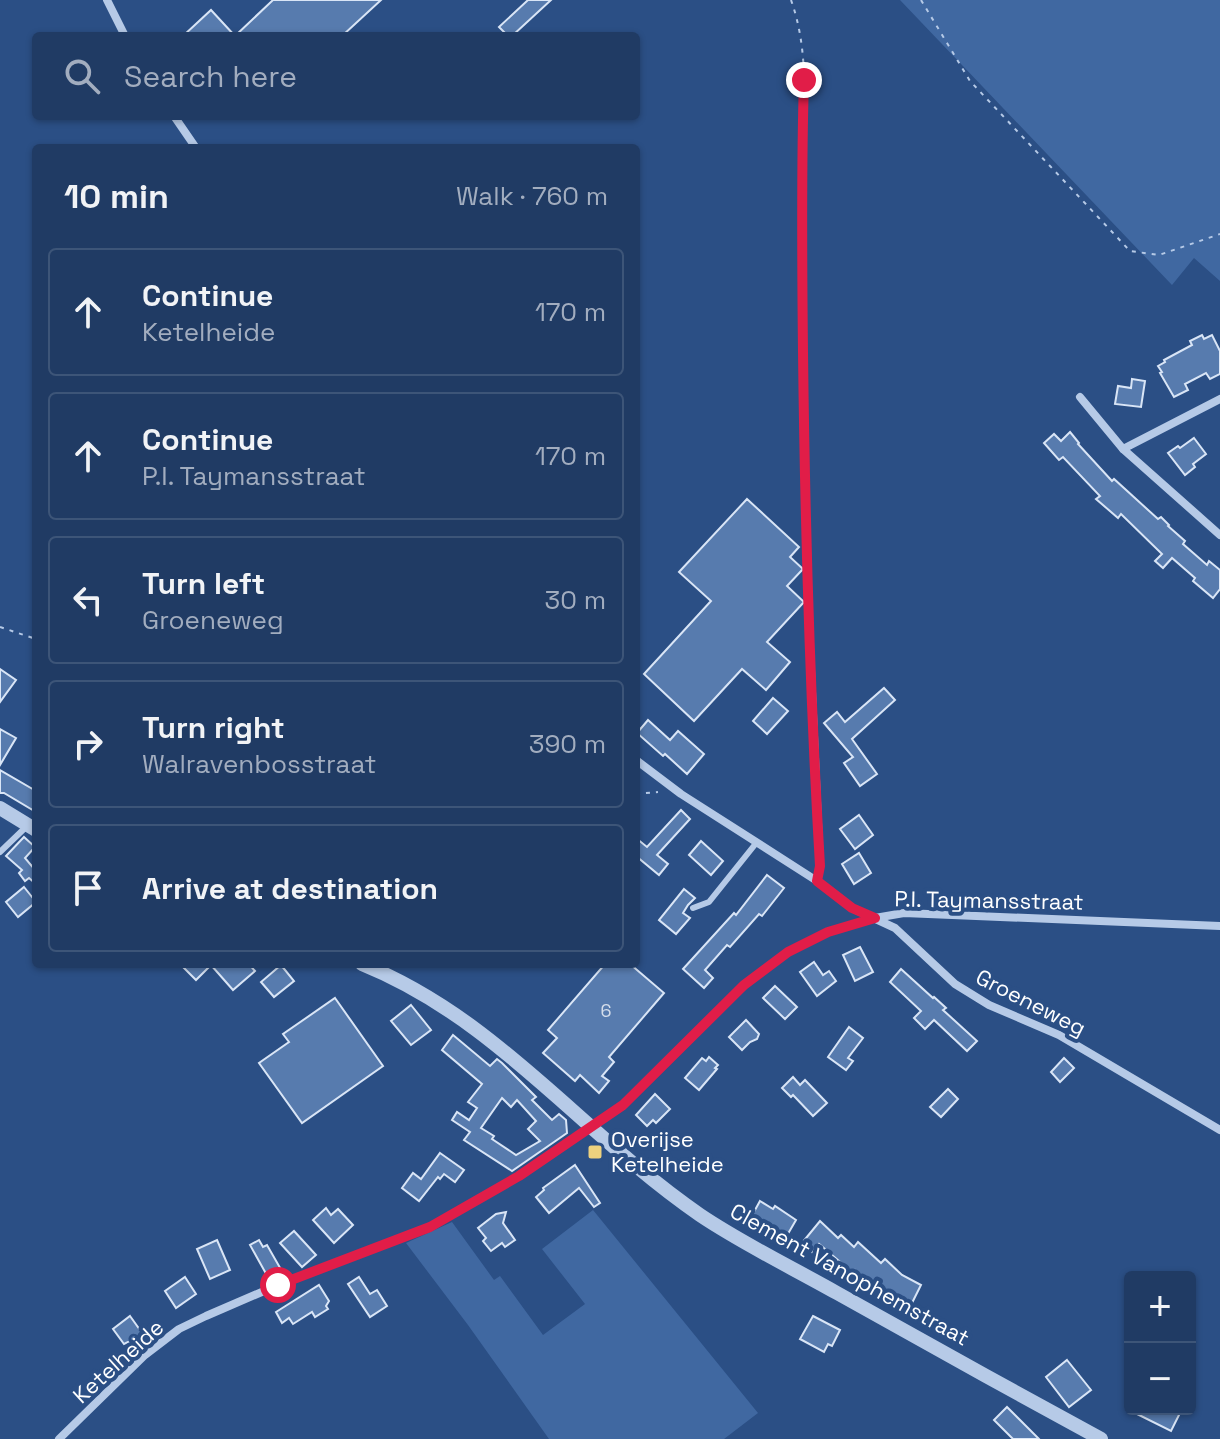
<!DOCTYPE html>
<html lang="en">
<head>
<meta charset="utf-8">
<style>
  :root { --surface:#203b64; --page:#28426a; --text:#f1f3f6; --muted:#a2adbf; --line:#3d5578 }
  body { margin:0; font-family:"Space Grotesk",sans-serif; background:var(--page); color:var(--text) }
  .controls { position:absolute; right:24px; bottom:24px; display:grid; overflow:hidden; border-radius:8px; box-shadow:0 2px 6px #0004 }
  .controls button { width:72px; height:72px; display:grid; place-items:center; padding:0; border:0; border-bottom:2px solid var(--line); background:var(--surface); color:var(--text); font:40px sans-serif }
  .stop { position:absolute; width:24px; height:24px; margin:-18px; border:6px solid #e11d48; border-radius:50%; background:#fff }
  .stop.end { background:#e11d48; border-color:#fff; box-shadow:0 2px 8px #0008 }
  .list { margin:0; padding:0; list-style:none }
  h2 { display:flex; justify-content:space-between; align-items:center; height:104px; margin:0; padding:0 32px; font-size:34px }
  h2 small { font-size:26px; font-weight:400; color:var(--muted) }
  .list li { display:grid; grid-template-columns:52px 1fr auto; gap:24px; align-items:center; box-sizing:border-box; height:128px; margin:0 16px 16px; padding:0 16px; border:2px solid var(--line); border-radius:8px }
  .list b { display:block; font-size:30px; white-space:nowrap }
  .list p { margin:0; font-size:26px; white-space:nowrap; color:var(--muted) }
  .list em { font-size:26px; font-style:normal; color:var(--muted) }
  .icon { flex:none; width:44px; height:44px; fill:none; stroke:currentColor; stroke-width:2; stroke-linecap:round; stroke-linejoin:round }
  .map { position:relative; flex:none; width:1220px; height:1439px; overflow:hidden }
  .search { position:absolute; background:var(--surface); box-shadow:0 2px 6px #0004; left:32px; top:32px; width:608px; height:88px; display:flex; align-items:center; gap:20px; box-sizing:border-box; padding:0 28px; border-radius:8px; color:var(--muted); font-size:30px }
  .panel { position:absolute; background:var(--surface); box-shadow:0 2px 6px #0004; left:32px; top:144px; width:608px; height:824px; border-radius:8px }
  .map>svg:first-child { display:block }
  .green { fill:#4068a1 }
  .building { fill:#577bae; stroke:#d9e5f6; stroke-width:2; fill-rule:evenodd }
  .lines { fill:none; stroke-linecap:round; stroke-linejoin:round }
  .path { stroke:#b6cae7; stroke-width:2; stroke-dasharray:4 6; stroke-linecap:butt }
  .service { stroke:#b6cae7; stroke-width:6 }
  .minor { stroke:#b6cae7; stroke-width:8 }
  .tertiary { stroke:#b6cae7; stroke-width:14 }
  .route { stroke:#e11d48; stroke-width:10 }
  .poi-dot { fill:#edd17e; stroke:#2b4f85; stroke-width:3 }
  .labels { text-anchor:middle; stroke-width:8; stroke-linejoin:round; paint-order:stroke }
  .number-label { font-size:18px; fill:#d5deeb }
  .street-label { font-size:22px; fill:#fff; stroke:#2b4f85 }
  .poi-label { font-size:22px; fill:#fff; stroke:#2b4f85; text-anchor:start }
</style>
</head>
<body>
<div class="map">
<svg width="1220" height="1439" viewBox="0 0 1220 1439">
  <rect width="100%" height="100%" fill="#2b4f85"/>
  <!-- green -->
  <g class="green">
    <path d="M900 0H1220V281L1194 258 1172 285Z"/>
    <path d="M593 1210 758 1413 724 1439H549L468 1325 406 1243 452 1222 494 1280 500 1276 543 1335 585 1304 542 1249Z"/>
  </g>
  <!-- building -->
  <g class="building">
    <path d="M273 0H381L342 36H183L211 10 235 36Z"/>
    <path d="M528 0H551L512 36H508L499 27Z"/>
    <path d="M1202 335 1204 339 1212 335 1220 351V374L1210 379 1206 373 1185 384 1188 390 1174 397 1160 373 1162 372 1158 366 1165 362 1164 360 1192 345 1190 341Z"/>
    <path d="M1132 379 1145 381 1141 407 1115 404 1118 386 1131 388Z"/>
    <path d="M1070 432 1079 443 1078 444 1112 481 1114 479 1158 519 1161 517 1169 525 1168 526 1185 541 1183 544 1207 565 1209 561 1220 570V589L1213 598 1193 581 1195 578 1172 558 1163 568 1155 561 1162 554 1121 514 1118 518 1096 499 1100 496 1063 457 1059 460 1044 443 1054 434 1061 441Z"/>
    <path d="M1194 438 1206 454 1193 464 1195 467 1185 475 1168 453 1178 446 1180 448Z"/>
    <path d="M747 499 799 547 790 557 803 569 787 586 804 602 767 642 790 662 766 690 742 669 694 721 644 674 711 601 679 572Z"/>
    <path d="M0 669 16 680 0 702Z"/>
    <path d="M884 688 895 700 852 739 877 774 860 786 844 763 853 757 824 723 837 712 845 722Z"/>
    <path d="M773 698 788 711 767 734 753 721Z"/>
    <path d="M648 720 670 740 678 731 704 754 687 774 665 754 663 756 637 733Z"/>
    <path d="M0 729 16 738 0 765Z"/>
    <path d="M0 770 36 791V812L4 793H0Z"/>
    <path d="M681 810 690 819 657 855 668 864 659 875 636 856V838L647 847Z"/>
    <path d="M859 815 873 835 855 849 840 829Z"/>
    <path d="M24 837 35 847 25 858 36 871V884L29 878 25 881 19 873 22 870 6 856Z"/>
    <path d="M701 841 723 861 711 875 689 855Z"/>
    <path d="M859 853 871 873 854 884 842 864Z"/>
    <path d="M767 875 784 888 762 916 759 914 730 947 727 945 705 970 713 978 704 988 683 969 734 913 736 915Z"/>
    <path d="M24 887 36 902 18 917 6 902Z"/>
    <path d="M684 889 695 898 688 905 683 913 690 918 676 934 659 920Z"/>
    <path d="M860 947 873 972 855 981 843 955Z"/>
    <path d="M814 962 823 975 829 971 836 981 817 996 800 972Z"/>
    <path d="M180 964H249L255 971 233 990 211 965 196 980Z"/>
    <path d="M605 964H630L664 993 609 1057 614 1062 602 1076 609 1081 599 1093 580 1075 575 1081 543 1053 557 1038 548 1030Z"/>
    <path d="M281 965 294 981 274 997 261 982Z"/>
    <path d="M901 969 933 998 934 997 946 1008 943 1010 977 1041 967 1051 934 1020 925 1029 914 1018 921 1011 890 982Z"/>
    <path d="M775 986 797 1007 785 1019 763 998Z"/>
    <path d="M335 998 383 1066 302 1123 259 1063 289 1042 283 1034Z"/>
    <path d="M411 1005 431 1030 411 1045 391 1021Z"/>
    <path d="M746 1020 759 1034 757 1039 750 1042 742 1050 729 1037Z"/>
    <path d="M849 1027 863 1038 848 1058 853 1061 846 1070 828 1057Z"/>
    <path d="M453 1035 490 1066 497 1059 502 1063 536 1097 532 1100 552 1120 559 1114 566 1120 567 1133 512 1171 464 1140 470 1132 452 1120 457 1112 469 1120 477 1108 468 1102 482 1084 442 1050ZM502 1098 511 1107 517 1100 536 1121 528 1129 540 1141 516 1155 492 1139 494 1136 481 1128Z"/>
    <path d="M709 1057 718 1065 715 1068 717 1069 699 1090 685 1078 702 1058 706 1061Z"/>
    <path d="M1064 1058 1074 1068 1060 1082 1051 1072Z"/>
    <path d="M793 1077 800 1085 805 1080 827 1103 813 1116 793 1095 791 1097 782 1088Z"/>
    <path d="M948 1089 958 1099 941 1117 930 1107Z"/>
    <path d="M655 1094 670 1109 656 1123 653 1120 647 1126 636 1115Z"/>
    <path d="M440 1153 464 1170 455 1182 444 1174 440 1179 438 1177 419 1201 402 1188 413 1173 421 1179Z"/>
    <path d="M575 1165 600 1203 594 1207 579 1188 549 1213 536 1197 544 1190 543 1188Z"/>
    <path d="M760 1201 773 1209 775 1206 796 1220 785 1239 750 1219Z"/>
    <path d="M326 1208 331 1215 338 1209 353 1225 334 1243 313 1220Z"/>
    <path d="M506 1212 503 1223 515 1240 505 1247 502 1243 491 1251 483 1241 486 1238 478 1228 496 1214Z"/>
    <path d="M820 1221 838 1238 841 1235 854 1247 858 1242 881 1263 885 1259 902 1275 921 1285 910 1307 871 1284 870 1285 855 1270 853 1273 819 1244 812 1252 802 1243Z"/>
    <path d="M294 1231 316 1255 302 1267 280 1243Z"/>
    <path d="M217 1240 230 1270 210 1279 197 1249Z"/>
    <path d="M259 1240 263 1247 267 1245 283 1273 269 1279 250 1245Z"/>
    <path d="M185 1277 196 1294 176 1308 165 1291Z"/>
    <path d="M359 1277 370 1294 377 1290 387 1306 370 1317 348 1284Z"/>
    <path d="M319 1285 329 1301 326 1306 328 1309 315 1317 312 1312 293 1324 289 1318 282 1323 276 1312Z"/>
    <path d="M130 1316 145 1337 132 1347 128 1342 124 1344 113 1329Z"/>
    <path d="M813 1316 840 1330 832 1346 828 1344 824 1352 800 1339Z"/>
    <path d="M1067 1360 1091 1390 1069 1407 1046 1377Z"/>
    <path d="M1007 1407 1039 1439H1013L994 1420Z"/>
    <path d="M1127 1409H1182L1171 1431Z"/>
  </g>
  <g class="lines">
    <!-- path -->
    <g class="path">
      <path d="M791 0C813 61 801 129 801 193 803 333 803 473 808 613"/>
      <path d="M921 0 970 81 1130 251 1159 255 1220 234"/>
      <path d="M0 627 36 639"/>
      <path d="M636 794 658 792"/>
    </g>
    <!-- service -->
    <g class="service">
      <path d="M0 852 26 827"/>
      <path d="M693 908 709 902 757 842"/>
    </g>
    <!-- minor -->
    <g class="minor">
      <path d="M107 0 125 36"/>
      <path d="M174 116 196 148"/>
      <path d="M1080 397 1123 449 1220 535"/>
      <path d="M1123 449 1220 399"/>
      <path d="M809 626 820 866 817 881"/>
      <path d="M636 760 681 794 817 881 852 908 895 928 955 984 989 1005 1059 1035 1220 1130"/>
      <path d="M59 1439 145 1355 179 1329 206 1316 278 1285 430 1227 519 1176 623 1105 744 985 788 952 828 932 875 918 904 913 1220 926"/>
    </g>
    <!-- tertiary -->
    <g class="tertiary">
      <path d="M0 808 36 830"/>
      <path d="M362 964C498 1019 582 1134 700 1215 743 1244 791 1267 837 1293 924 1342 1013 1391 1101 1439"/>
    </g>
  </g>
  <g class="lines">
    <!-- route -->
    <path class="route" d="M278 1285 430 1227 519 1176 623 1105 744 985 788 952 828 932 875 918 852 908 817 881 820 866C810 695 805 524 803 352 802 262 801 171 804 80"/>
  </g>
  <!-- markers -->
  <rect class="poi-dot" x="587" y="1144" width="16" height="16" rx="4"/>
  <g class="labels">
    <!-- number labels -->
    <g class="number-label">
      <text x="606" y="1017">6</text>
    </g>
    <!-- street labels -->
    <g class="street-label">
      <text transform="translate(989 900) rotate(1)" y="8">P.I. Taymansstraat</text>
      <text transform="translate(1031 1002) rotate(27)" y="8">Groeneweg</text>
      <text transform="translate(850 1274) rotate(29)" y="8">Clement Vanophemstraat</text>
      <text transform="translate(118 1361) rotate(-42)" y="8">Ketelheide</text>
    </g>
    <!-- poi labels -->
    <g class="poi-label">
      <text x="611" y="1147">Overijse<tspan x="611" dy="25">Ketelheide</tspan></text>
    </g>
  </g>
</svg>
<div class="controls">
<button>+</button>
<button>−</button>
</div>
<div class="stop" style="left:278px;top:1285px"></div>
<div class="stop end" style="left:804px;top:80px"></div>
<div class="search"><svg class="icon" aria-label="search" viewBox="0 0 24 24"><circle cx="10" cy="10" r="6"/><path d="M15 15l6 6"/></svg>Search here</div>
<section class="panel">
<h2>10 min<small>Walk · 760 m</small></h2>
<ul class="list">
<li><svg class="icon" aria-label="ahead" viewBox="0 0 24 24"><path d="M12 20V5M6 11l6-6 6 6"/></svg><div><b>Continue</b><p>Ketelheide</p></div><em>170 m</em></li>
<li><svg class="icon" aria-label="ahead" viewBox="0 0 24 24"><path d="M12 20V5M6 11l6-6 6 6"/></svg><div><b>Continue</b><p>P.I. Taymansstraat</p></div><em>170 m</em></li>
<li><svg class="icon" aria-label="left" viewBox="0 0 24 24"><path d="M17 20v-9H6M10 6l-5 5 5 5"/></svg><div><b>Turn left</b><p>Groeneweg</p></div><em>30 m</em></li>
<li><svg class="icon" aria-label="right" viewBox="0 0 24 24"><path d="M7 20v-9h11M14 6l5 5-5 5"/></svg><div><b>Turn right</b><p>Walravenbosstraat</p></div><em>390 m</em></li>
<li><svg class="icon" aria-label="arrive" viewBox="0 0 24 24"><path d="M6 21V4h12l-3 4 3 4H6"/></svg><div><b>Arrive at destination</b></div></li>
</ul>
</section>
</div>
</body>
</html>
